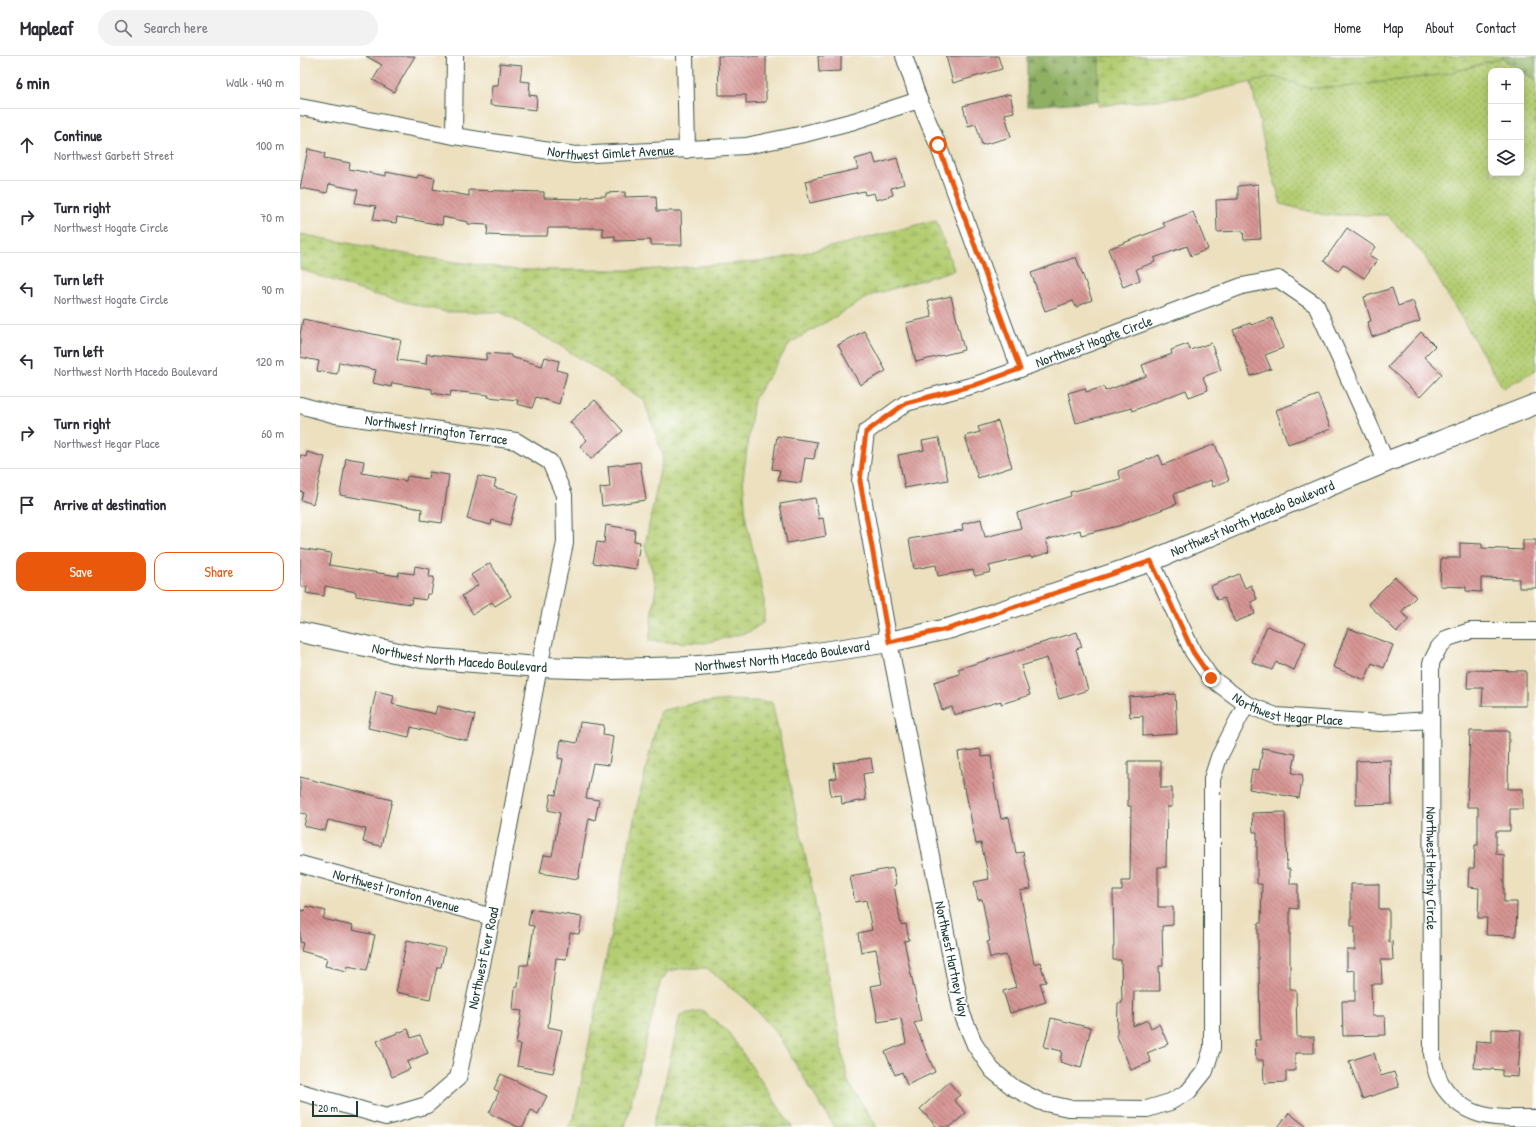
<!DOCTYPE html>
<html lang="en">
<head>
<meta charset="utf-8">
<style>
  :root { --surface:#fff; --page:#f2f2f3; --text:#2b2b33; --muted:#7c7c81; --line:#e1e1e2; --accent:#ea580c }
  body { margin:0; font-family:"Patrick Hand",sans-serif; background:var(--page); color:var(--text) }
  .controls { position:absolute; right:12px; top:12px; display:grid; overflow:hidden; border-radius:8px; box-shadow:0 2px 10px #0003 }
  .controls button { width:36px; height:36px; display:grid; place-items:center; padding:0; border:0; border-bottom:1px solid var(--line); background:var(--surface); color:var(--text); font:20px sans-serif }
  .scale { position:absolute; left:12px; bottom:10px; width:46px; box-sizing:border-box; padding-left:4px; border:2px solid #1f3d34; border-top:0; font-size:11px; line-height:14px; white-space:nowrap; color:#1f3d34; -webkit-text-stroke:3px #fff; paint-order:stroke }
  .stop { position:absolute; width:12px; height:12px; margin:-9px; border:3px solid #ea580c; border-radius:50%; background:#fff }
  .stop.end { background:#ea580c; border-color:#fff; box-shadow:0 1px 4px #0008 }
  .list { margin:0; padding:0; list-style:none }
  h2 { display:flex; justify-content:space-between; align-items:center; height:52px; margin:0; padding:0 16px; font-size:17px }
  h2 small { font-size:13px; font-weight:400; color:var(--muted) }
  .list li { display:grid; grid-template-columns:26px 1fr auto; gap:12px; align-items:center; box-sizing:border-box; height:72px; padding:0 16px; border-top:1px solid var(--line) }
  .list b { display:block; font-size:15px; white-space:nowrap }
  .list p { margin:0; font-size:13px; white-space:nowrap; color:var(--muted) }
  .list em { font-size:13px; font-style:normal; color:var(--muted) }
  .actions { display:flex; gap:8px; padding:12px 16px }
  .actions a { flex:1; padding:9px 0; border:1px solid var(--accent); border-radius:12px; text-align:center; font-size:14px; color:var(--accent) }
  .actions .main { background:var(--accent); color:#fff }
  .icon { flex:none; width:22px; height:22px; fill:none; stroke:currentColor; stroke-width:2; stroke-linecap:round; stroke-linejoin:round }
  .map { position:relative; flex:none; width:1236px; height:1071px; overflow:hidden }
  header { display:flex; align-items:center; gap:24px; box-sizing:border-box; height:56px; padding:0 20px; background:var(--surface); border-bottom:1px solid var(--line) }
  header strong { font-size:19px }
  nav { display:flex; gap:22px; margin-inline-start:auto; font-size:14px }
  .search { width:280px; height:36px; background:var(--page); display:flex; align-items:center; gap:10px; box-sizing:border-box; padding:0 14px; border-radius:22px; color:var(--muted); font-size:15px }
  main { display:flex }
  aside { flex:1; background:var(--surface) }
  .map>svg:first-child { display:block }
  .grass { fill:url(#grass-dots); stroke:#6a8553; fill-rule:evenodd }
  .forest { fill:url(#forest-firs); stroke:#57764c }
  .wetland { fill:url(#wetland-marsh); stroke:#6a8553 }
  .building { fill:url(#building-back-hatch) }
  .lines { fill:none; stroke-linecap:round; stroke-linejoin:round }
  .minor-casing { stroke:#3e5549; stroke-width:18 }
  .tertiary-casing { stroke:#3e5549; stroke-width:22 }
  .minor { stroke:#fff; stroke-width:16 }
  .tertiary { stroke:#fff; stroke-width:20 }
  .route { stroke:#ea580c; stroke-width:5 }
  .labels { text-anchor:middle; stroke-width:3; stroke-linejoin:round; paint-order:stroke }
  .street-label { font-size:14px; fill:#1f3d34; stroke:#fff }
</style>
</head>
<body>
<header>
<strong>Mapleaf</strong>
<div class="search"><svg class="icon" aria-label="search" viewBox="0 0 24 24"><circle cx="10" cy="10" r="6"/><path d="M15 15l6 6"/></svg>Search here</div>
<nav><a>Home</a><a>Map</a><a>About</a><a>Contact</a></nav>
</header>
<main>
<aside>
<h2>6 min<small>Walk · 440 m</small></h2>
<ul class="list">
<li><svg class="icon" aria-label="ahead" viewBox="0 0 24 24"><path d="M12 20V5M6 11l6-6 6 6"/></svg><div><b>Continue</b><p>Northwest Garbett Street</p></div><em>100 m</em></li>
<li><svg class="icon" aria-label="right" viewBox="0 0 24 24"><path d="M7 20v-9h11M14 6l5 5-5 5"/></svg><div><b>Turn right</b><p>Northwest Hogate Circle</p></div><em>70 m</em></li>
<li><svg class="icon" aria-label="left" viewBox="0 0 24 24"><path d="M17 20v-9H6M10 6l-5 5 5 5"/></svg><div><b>Turn left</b><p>Northwest Hogate Circle</p></div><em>90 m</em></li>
<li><svg class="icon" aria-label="left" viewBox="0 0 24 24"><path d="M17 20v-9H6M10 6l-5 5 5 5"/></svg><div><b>Turn left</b><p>Northwest North Macedo Boulevard</p></div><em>120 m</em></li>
<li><svg class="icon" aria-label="right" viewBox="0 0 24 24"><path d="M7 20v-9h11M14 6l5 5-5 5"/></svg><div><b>Turn right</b><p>Northwest Hegar Place</p></div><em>60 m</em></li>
<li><svg class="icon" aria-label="arrive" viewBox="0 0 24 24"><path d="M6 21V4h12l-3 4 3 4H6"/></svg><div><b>Arrive at destination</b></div></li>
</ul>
<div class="actions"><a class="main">Save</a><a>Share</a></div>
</aside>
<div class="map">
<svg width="1236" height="1071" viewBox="0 0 1236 1071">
  <defs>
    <pattern id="grass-dots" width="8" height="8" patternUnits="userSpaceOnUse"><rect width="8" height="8" fill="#b4cd72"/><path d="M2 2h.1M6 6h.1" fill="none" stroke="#92a85e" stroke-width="1.8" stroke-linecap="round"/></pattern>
    <pattern id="forest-firs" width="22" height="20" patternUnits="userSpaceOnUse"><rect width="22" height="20" fill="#8fb064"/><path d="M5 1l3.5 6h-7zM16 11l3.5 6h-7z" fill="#749053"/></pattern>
    <pattern id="wetland-marsh" width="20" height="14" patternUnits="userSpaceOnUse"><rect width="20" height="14" fill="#b4cd72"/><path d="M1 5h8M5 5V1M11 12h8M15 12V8" fill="none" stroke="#92a85e"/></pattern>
    <pattern id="building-back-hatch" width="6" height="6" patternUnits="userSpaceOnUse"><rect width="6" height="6" fill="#d59493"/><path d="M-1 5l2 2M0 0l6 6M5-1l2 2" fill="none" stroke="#ac7a79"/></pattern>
  </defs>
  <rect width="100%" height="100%" fill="#fff"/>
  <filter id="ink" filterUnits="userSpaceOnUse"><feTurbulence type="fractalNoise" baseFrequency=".025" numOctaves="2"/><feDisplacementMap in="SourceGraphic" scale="8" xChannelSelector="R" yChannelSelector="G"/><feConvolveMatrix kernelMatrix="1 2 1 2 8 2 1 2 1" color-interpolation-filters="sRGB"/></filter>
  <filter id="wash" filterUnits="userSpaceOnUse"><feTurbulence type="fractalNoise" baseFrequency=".012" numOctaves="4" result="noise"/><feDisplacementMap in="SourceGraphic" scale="16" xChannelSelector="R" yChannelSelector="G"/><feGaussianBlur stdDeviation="0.9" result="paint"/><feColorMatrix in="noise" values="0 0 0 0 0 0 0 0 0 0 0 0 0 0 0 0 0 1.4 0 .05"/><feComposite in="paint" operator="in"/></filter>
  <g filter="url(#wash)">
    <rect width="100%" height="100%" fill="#ece0bf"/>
    <!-- grass -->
    <path class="grass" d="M1203 2 1236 25V314L1203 332 1124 199 1087 159H1024L981 148 965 92 951 26 974 21 1009 32 1044 31 1145 18ZM1191 15H1221V117H1191Z"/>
    <!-- forest -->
    <g class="forest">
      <path d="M727 0H800L798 45 727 50Z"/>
      <path d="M1202 0H1236V25L1203 2Z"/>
    </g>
    <!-- wetland -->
    <g class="wetland">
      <path d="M800 0H1202L1203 2 1145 18 1044 31 1009 32 974 21 887 41 798 50Z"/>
      <path d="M636 164 654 214 572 239 490 287 454 343 443 422 446 464 464 541V566L449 576 405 587 349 585 356 529 345 490 363 400 344 344 261 290 200 256H146L72 238 0 213V178L127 202 217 214H343L469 205 551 186Z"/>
      <path d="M428 644 472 646 512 831 548 1026 577 1071H534L476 976 448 945 407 912H385L368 915 360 927 325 1071H268L274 1062 335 758 360 655 385 649Z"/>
      <path d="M402 954 429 977 492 1071H352L362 1039 380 959Z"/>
    </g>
    <g id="blocks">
      <!-- building -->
      <g class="building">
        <path d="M66 0H115L94 36 73 24 82 9Z"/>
        <path d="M418 0H466V46L446 47V39H419Z"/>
        <path d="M518 0H541V15L519 16Z"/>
        <path d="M646 0H698L702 13 653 27Z"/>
        <path d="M200 7 222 9 220 25 230 26 229 39 237 40 236 54 190 49 192 30H198Z"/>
        <path d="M710 38 714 56 705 58 711 81 682 89 676 68 668 70 663 50Z"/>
        <path d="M8 93 25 97 24 102 50 107 49 113 86 120V116L117 122 118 119 135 122 133 133 169 140V134L244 136V142L282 143V141L306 140V137L325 136V141L356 140 357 155H381L382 189H351V184L315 185V180L303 181V172H248L247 180H212L187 179 188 169 168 168V166L143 161 142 169 97 161 96 167 73 164 76 150 55 147 58 134 29 128 27 137 0 132Z"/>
        <path d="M573 98 576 108 597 102 604 128 591 132 593 139 576 144 574 137 565 139 564 135 510 147 505 125 558 113 555 103Z"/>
        <path d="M958 128 961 183 944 184 943 175 917 176 916 144 938 143V130Z"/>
        <path d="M893 156 908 193 891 200 887 190 854 202 855 206 836 213 840 224 823 231 808 193 865 171 863 167Z"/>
        <path d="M1047 172 1075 191 1069 199 1077 204 1064 222 1043 208 1038 215 1024 205Z"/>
        <path d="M776 201 792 244 776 251 773 245 745 255 731 217Z"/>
        <path d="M1092 232 1098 250 1113 245 1120 265 1072 281 1067 266 1071 265 1064 241Z"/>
        <path d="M651 240 664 294 616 306 606 267 632 261 628 245Z"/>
        <path d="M972 262 983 292 965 299 971 313 951 320 933 274 950 267 951 269Z"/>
        <path d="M3 263 101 284 97 304 126 308 127 298 186 304 187 297 211 299V301L242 310 245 301 259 305 257 314 267 317 259 348 236 341 232 352 217 348 218 344 188 341 189 339 151 335 150 340 132 337V333L92 327 91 331 73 327 76 314 39 306 37 318 17 315 19 305 0 301V278Z"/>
        <path d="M564 275 586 315 560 329 538 289Z"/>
        <path d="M1121 276 1135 290 1124 301 1142 318 1120 341 1088 311Z"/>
        <path d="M911 287 921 314 903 321 908 334 889 341 886 334 832 355 831 352 776 367 768 337 785 332 786 336 804 331 805 335 846 320 842 309 872 298 871 294 888 288 890 294Z"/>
        <path d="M1018 339 1031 373 988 388 976 354Z"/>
        <path d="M295 344 323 375 291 403 280 390 287 384 270 366Z"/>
        <path d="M698 365 712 411 678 422 665 380 680 376 678 371Z"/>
        <path d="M477 380 517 386 514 403 505 402 501 427 478 424 480 414 472 413Z"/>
        <path d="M639 382 648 424 605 432 598 399 624 394 622 385Z"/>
        <path d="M915 388 929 424 913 431 911 424 874 438 877 448 818 470 781 479 780 474 746 484 750 496 731 502 730 500 689 510 691 516 675 520 673 514 638 520 636 509 614 513 609 483 663 474 662 468 681 463 685 481 721 472 717 457 771 440 770 436 821 423 818 415 859 399 863 409Z"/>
        <path d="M7 396 25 401 13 448 1 444 3 436 0 435V399L6 401Z"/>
        <path d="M46 402 64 405 62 417 106 425 107 420 128 423 129 416 149 419 142 467 121 464 122 453 40 439Z"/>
        <path d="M340 406 346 444 302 450 300 432 310 431 308 410Z"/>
        <path d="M178 420 196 424 194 431 218 438 210 469 192 464 191 469 167 463Z"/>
        <path d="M515 442 519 463 523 462 526 480 487 487 480 448Z"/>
        <path d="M306 469 335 474 334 485 340 486 336 513 293 507 297 486 304 487Z"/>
        <path d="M1223 484H1236V532H1219V523L1181 522V536L1166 535V531L1140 530 1141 502H1160V487L1182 488V492L1223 494Z"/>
        <path d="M0 492 31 497 29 509 98 520 99 516 114 518 115 510 130 513 129 521H134L131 538H127L126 544 112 542 111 548 56 540V536L25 530 24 540 6 537 7 531 0 530Z"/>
        <path d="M190 507 211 540 195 550 192 546 173 558 162 540 178 529 171 519Z"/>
        <path d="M939 518 945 532 951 529 957 543 951 546 955 558 935 566 924 542 917 544 911 530Z"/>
        <path d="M1095 521 1116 541 1101 556 1109 563 1097 576 1068 548Z"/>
        <path d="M967 570 1006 586 994 614 976 606 972 614 952 606Z"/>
        <path d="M1048 572 1093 589 1084 612 1072 607 1065 624 1033 611Z"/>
        <path d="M777 576 782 591 776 593 788 634 759 643 747 602 721 610 730 639 701 648V645L654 659 652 651 642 654 634 626 660 618 658 613Z"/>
        <path d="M1168 614 1226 615V650H1182L1183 632H1167Z"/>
        <path d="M76 635 94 639 92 648 135 658 137 650 175 659 168 685 111 671 109 681 68 672Z"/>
        <path d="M875 638 877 678 843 680V660L830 661 829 641Z"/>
        <path d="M280 666 304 669 303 678 313 680 309 709 293 707 286 742 299 744 295 764 289 762 278 823 240 817 244 799 252 800 260 757 248 754 251 738 256 739 263 703 258 702 261 684 277 687Z"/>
        <path d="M1170 675H1209L1208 733H1223V753H1210V775H1196V798L1204 799V846H1217L1216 880 1186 879 1187 862H1178L1179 832 1168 831 1169 812H1174L1175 789H1178V751H1167Z"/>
        <path d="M963 692 996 698 992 717 1003 719 999 742 949 733 952 713 959 714Z"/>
        <path d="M680 693 682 701 691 700 694 728 701 763 709 761 716 797 723 796 731 833 720 835 734 908 740 906 746 926 740 927 746 946 710 957 703 935 716 931 706 899 690 902 687 886 690 885 682 843 678 844 674 826 689 823 681 787 676 788 665 732H663L658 696Z"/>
        <path d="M571 702 573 716 563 718 566 744 542 748 541 739 531 740 529 723 536 722 534 707Z"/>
        <path d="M1091 704 1092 748 1056 749V705Z"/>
        <path d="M828 705H861V732H872V751H867L866 811H858V851H873V869L862 870 863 910H859L860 935H834L833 970 848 964 851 972 859 968 868 988 847 997 851 1006 831 1014 817 980 818 947H822L821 904H813V891H814L813 835H822V825H830L831 750H828Z"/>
        <path d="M0 721 92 744 81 790 63 786 66 773 28 764 25 775 4 770 7 758 0 757Z"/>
        <path d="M985 756 987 813H990V828H998V853L990 852V934H996L997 981H1014V997H995V1015H986V1026L964 1027 963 1004H956L955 984H960L959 912H958V867H961L962 828H957V776H953L952 757Z"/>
        <path d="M593 812 596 829H594L601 869 606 868 609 884 604 885 621 965 614 967 635 1016 607 1029 602 1016 595 1019 585 996 606 987 601 962 578 966 571 930 582 928 576 893 561 896 558 877 572 874 566 844 555 846 550 820Z"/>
        <path d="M1051 828H1079V853H1089V886L1092 885 1093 904H1081L1082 928H1071L1072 960H1085L1086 979 1043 980 1042 945H1055V914L1047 915V894H1055V870H1051Z"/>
        <path d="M6 850 26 855 23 863 53 870 52 874 75 879 67 914 48 910 47 915 25 910 27 902 1 895 3 887 0 886V854L5 855Z"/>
        <path d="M231 853 282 861 279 878 270 877 266 903 256 902 248 971 262 974 253 1017 217 1010 221 989 216 988 222 955 213 954 215 931H218L220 909H228L234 870 228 869Z"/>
        <path d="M107 884 145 892 141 911H137L130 943 96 936Z"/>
        <path d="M751 962 791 972 781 1012 760 1006 762 995 744 991Z"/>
        <path d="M108 973 111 982 120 979 128 997 107 1006 110 1013 92 1021 77 985Z"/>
        <path d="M1192 973 1221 974 1218 1021 1202 1020V1014L1174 1012 1176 985 1192 986Z"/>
        <path d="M1074 997 1081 1020 1094 1016 1099 1031 1062 1043 1049 1005Z"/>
        <path d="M201 1018 247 1040 238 1058 231 1054 223 1071H218L189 1057 199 1036 194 1033Z"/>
        <path d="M649 1026 660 1039 654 1044 666 1057 650 1071H637L620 1053Z"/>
        <path d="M989 1057 1007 1071H978Z"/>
      </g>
    </g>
  </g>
  <g filter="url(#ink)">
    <use href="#blocks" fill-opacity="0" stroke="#3e5549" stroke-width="1"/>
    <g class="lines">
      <defs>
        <g id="minor">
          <path d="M385 0 387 94"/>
          <path d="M604 0 619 44 638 89 720 313"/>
          <path id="s1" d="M0 51 154 80 275 99 446 90 504 78 554 65 619 44"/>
          <path d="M154 80 155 0"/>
          <path id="s2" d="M0 349 36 359 216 385 250 406 264 439 265 487 239 611 192 861 158 1022 127 1049 86 1061 0 1036"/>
          <path id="s3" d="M851 505 893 596 911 622 946 648 976 660 1081 667 1131 664"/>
          <path id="s4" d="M1236 575H1170L1148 582 1139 591 1131 607 1132 998C1134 1007 1136 1019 1141 1027 1164 1065 1197 1062 1236 1062"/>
          <path id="s5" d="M946 648 919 701 912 723V992L905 1015 888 1036 870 1046 847 1053 768 1052 741 1046 714 1032 692 1014 675 989 662 958 589 586 560 425 566 376 606 347 678 328 720 313 942 230 978 223 1016 249 1086 406"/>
          <path id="s6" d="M0 808 192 861"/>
        </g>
        <g id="tertiary">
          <path id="s7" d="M0 576 122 602 239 611 311 613 387 611 478 603 589 586 651 572 851 505 1086 406 1236 348"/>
        </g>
      </defs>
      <!-- minor casing -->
      <use href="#minor" class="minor-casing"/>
      <!-- tertiary casing -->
      <use href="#tertiary" class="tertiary-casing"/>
      <!-- minor -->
      <use href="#minor" class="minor"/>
      <!-- tertiary -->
      <use href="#tertiary" class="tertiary"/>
    </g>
  </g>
  <g class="lines" filter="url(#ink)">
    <!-- route -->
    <path class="route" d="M638 89 720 313 678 328 606 347 566 376 560 425 589 586 651 572 851 505 893 596 911 622"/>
  </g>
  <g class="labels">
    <!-- street labels -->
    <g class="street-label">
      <text dy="5" stroke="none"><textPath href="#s1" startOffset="315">Northwest Gimlet Avenue</textPath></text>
      <text dy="5" stroke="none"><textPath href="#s5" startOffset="1516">Northwest Hogate Circle</textPath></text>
      <text dy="5" stroke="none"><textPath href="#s2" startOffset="139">Northwest Irrington Terrace</textPath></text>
      <text dy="5" stroke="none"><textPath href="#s7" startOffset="978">Northwest North Macedo Boulevard</textPath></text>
      <text dy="5" stroke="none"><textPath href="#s7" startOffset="486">Northwest North Macedo Boulevard</textPath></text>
      <text dy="5" stroke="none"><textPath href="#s7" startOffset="162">Northwest North Macedo Boulevard</textPath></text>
      <text dy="5" stroke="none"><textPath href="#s3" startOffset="218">Northwest Hegar Place</textPath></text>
      <text dy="5" stroke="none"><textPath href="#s4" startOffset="325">Northwest Hershy Circle</textPath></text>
      <text dy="5" stroke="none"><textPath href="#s6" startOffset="100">Northwest Ironton Avenue</textPath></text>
      <text transform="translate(183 902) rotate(-78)" y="5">Northwest Ever Road</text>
      <text transform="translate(652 903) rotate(78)" y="5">Northwest Hartney Way</text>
    </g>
  </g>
</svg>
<div class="controls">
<button>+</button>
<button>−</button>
<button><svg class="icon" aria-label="layers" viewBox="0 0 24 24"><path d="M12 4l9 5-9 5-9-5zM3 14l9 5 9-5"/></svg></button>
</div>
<div class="scale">20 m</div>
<div class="stop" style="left:638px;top:89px"></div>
<div class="stop end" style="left:911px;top:622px"></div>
</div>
</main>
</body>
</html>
